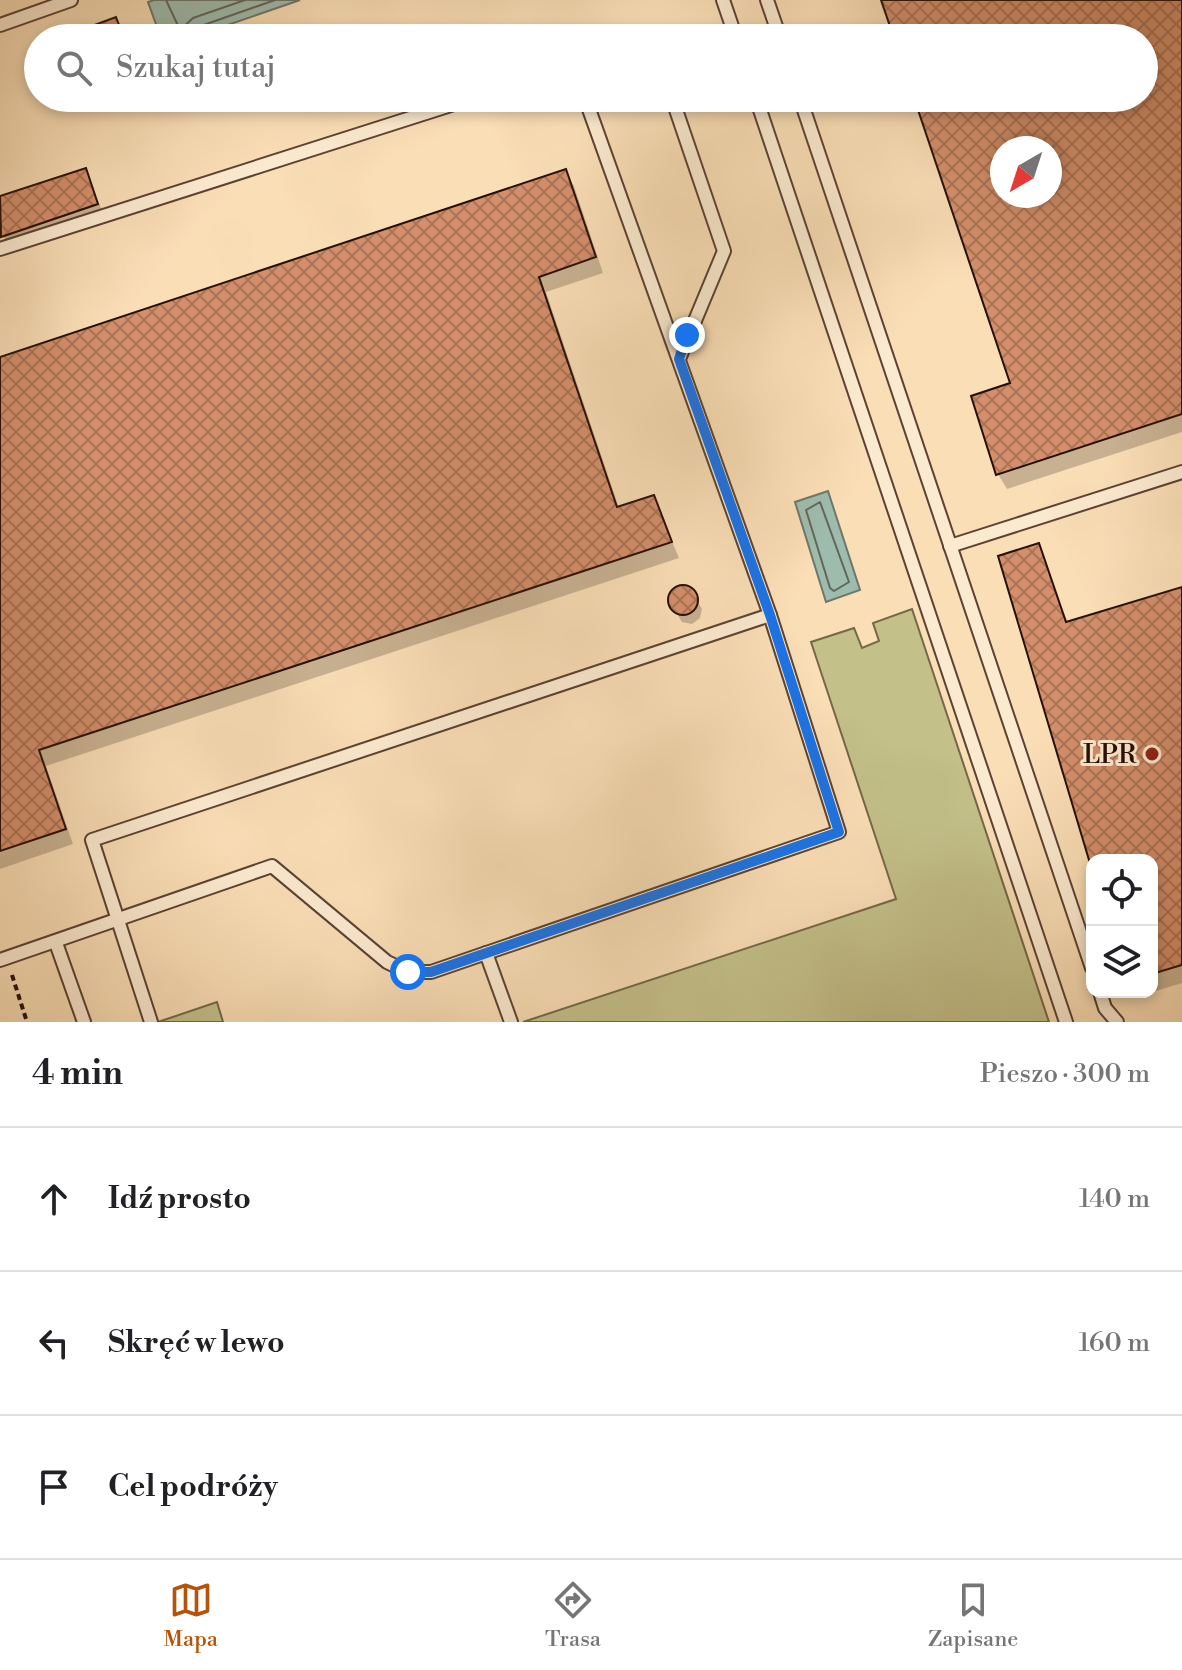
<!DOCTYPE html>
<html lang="pl">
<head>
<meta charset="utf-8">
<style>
  :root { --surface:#fff; --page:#f6f6f6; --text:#202124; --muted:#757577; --line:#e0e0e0; --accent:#b45309 }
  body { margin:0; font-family:"Libre Bodoni",serif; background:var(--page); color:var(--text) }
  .controls { position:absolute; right:24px; bottom:24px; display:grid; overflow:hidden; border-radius:16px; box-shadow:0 4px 12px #0003 }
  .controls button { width:72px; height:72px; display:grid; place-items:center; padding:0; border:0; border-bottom:2px solid var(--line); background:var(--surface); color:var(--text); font:40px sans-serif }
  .compass { position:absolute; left:990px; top:136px; width:72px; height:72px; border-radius:50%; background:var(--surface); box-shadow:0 4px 12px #0003; rotate:219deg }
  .stop { position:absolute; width:24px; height:24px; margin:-18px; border:6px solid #1a73e8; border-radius:50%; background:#fff }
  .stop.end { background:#1a73e8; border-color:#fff; box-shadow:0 2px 8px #0008 }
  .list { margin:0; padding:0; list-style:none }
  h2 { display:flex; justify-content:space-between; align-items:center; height:104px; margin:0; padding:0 32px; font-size:34px }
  h2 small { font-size:26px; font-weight:400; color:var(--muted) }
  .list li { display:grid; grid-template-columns:52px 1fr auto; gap:24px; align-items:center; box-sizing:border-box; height:144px; padding:0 32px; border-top:2px solid var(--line) }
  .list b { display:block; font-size:30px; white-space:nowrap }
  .list em { font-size:26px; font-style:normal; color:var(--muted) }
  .icon { flex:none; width:44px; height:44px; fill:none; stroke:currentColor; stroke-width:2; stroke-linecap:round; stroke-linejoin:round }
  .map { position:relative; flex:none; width:1182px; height:1022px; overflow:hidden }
  .search { position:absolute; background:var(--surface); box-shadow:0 4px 12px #0003; left:24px; right:24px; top:24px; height:88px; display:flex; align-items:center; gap:20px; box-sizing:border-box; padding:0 28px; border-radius:44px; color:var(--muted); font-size:30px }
  .sheet { height:536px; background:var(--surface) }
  nav { display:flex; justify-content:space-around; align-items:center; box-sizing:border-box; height:112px; border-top:2px solid var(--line); background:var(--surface); font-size:22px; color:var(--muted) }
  nav a { display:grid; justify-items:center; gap:4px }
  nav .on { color:var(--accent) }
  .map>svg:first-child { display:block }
  .green { fill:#c3c08a; stroke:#746848; stroke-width:2 }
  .water { fill:#9ebcae; stroke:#6e776b; stroke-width:2 }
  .shadow { fill:#0003; fill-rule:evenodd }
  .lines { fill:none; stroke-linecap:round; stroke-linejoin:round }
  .shore { stroke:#62665a; stroke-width:2 }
  .building { fill:url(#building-cross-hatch); stroke:#260f06; stroke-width:2; fill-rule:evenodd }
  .lane-casing { stroke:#5b4332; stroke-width:16 }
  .path { stroke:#260f06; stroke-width:4; stroke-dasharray:6 4; stroke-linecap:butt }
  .lane { stroke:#fcead0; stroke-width:12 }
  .route { stroke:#1a73e8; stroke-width:10 }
  .poi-dot { fill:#8f2418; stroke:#fcead0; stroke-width:3 }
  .labels { text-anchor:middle; stroke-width:6; stroke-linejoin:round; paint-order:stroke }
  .poi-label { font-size:26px; fill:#260f06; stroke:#fcead0; text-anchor:end }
</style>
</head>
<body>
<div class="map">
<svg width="1182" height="1022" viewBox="0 0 1182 1022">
  <defs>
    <pattern id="building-cross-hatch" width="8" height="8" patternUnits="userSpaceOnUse" patternTransform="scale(2)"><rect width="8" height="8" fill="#d38f6b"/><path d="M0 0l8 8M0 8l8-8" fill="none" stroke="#ab7356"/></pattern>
  </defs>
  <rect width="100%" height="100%" fill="#fadeb6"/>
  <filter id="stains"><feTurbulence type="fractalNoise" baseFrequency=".0025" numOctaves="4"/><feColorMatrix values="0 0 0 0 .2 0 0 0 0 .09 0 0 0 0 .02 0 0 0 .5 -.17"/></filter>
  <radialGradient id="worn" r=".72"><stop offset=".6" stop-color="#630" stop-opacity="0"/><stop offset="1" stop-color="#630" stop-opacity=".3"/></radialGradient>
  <!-- green -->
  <g class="green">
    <path d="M912 609 1049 1022H523L896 899 811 642 854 628 862 648 879 641 873 623Z"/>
    <path d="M217 1002 223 1022H158Z"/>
  </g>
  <!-- water -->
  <g class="water">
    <path d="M154 0H300L190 38H161L148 2Z"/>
    <path d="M828 491 860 590 826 602 795 502Z"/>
  </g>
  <!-- shadow -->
  <g class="shadow">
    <path d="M883 0H1182V432L1007 489 998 474 1012 385 916 98H1144V38H896ZM1002 148H1050V196H1002Z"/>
    <path d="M85 170 106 220 11 251 0 229V198Z"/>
    <path d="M565 171 574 186 603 273 546 292 619 508 653 497 679 558 46 766 73 844 0 869V359Z"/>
    <path d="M1038 546 1068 623 1182 589V983L1136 997 1133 992H1152V860H1092V863Z"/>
    <path d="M680 587 690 589 702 609 700 618 692 624 682 622 670 602 672 593Z"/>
  </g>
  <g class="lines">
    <!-- shore -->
    <g class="shore">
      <path d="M166 0 180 30 193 18 245 0"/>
      <path d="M192 38 198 27 275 0"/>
      <path d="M820 502 849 582 834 591 830 588 806 510Z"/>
    </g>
  </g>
  <!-- building -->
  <g class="building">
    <path d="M881 0H1182V414L996 475 971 396 1010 383 914 98H1144V38H894ZM1002 148H1050V196H1002Z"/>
    <path d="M116 17 124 38H89L86 28Z"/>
    <path d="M86 168 98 204 1 237 0 196Z"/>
    <path d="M566 169 596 257 539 277 617 507 654 495 672 542 39 750 66 829 0 851V357Z"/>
    <path d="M1039 543 1066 622 1182 587V965L1152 974V860H1092V870L998 556Z"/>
    <circle cx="683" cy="600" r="15"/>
  </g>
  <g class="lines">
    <defs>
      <g id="lane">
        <path d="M723 0 736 38"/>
        <path d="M767 0 780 38"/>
        <path d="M0 25 71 0"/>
        <path d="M672 98 724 251 679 359"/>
        <path d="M756 98 1066 1022"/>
        <path d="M800 98 1092 968"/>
        <path d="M0 249 473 98"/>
        <path d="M950 546 1182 472"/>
        <path d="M56 943 84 1022"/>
        <path d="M486 953 511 1022"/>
        <path d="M0 960 272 866 387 962 408 972H431L839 832 770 615 585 98"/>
        <path d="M1100 992 1105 1008 1117 1022"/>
        <path d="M151 1022 92 840 770 615"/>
      </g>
    </defs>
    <!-- lane casing -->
    <use href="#lane" class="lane-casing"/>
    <!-- path -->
    <path class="path" d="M12 975 27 1022"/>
    <!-- lane -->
    <use href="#lane" class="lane"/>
  </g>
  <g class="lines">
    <!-- route -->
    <path class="route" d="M408 972H431L839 832 770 615 679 359 687 335"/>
  </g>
  <!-- markers -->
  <circle class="poi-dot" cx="1152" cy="754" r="8"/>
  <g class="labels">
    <!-- poi labels -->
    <g class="poi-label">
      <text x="1136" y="763">LPR</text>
    </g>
  </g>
  <rect width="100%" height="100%" filter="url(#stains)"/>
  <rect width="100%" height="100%" fill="url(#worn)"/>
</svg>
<div class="controls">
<button><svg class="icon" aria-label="locate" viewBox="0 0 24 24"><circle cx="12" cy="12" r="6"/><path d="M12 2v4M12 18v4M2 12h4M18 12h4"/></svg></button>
<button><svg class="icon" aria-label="layers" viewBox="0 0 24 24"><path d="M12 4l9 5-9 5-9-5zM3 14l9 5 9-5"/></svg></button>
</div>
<svg class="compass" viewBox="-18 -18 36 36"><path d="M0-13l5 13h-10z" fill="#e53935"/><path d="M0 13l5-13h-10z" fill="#757577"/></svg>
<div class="stop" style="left:408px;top:972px"></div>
<div class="stop end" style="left:687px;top:335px"></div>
<div class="search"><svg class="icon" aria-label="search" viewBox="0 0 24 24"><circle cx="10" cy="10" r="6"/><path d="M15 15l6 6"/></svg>Szukaj tutaj</div>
</div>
<section class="sheet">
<h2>4 min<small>Pieszo · 300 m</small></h2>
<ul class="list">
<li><svg class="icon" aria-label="ahead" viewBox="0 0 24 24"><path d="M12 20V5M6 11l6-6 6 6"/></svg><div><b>Idź prosto</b></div><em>140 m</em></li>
<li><svg class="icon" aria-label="left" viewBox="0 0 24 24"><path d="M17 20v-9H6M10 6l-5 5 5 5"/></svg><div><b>Skręć w lewo</b></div><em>160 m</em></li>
<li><svg class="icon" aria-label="arrive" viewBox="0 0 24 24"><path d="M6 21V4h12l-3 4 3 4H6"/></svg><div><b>Cel podróży</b></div></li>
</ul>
</section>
<nav>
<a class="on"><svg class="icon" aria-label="map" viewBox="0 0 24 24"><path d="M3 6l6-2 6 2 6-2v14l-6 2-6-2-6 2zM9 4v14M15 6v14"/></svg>Mapa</a>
<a><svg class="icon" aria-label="directions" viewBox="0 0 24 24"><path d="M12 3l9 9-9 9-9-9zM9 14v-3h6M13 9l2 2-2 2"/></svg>Trasa</a>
<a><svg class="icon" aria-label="saved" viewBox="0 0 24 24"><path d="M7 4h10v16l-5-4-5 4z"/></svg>Zapisane</a>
</nav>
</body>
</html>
